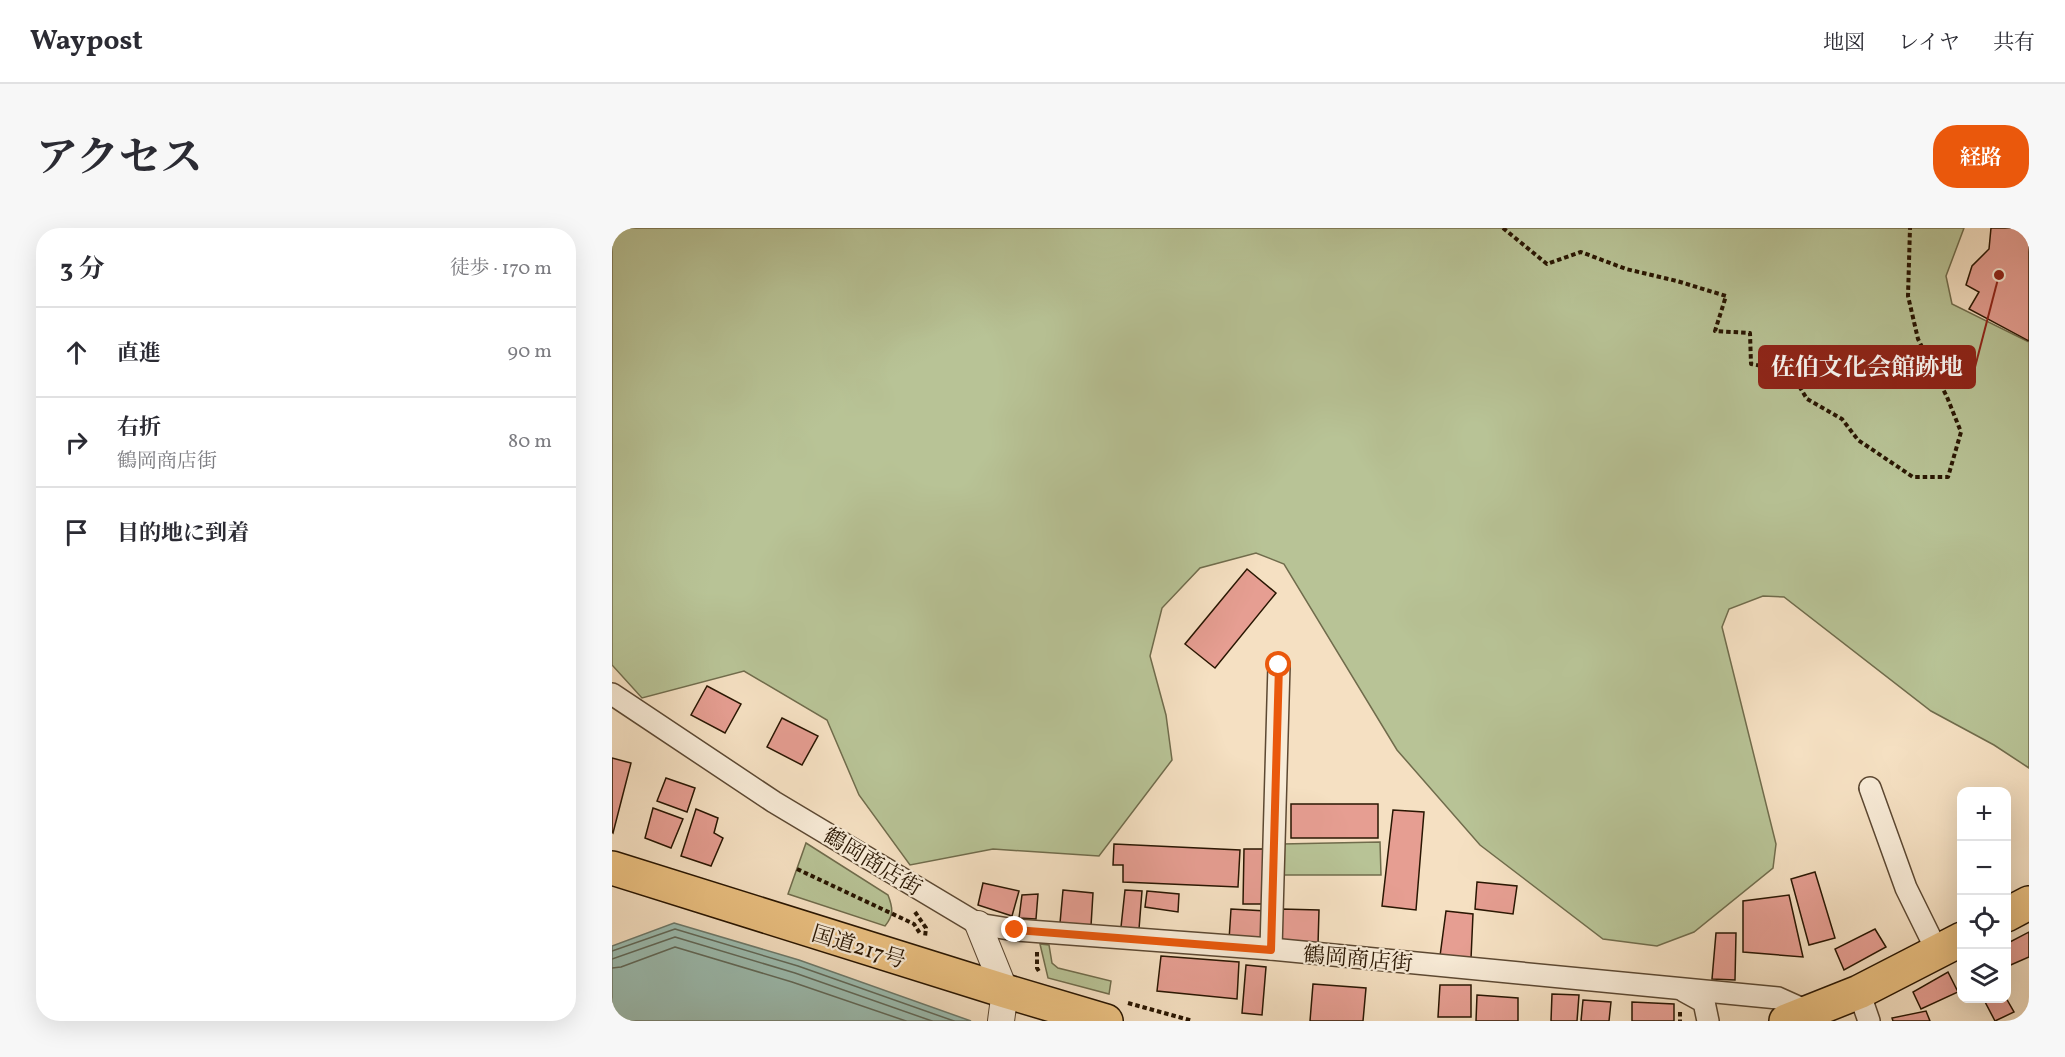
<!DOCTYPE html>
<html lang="ja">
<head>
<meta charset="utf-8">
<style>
  :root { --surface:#fff; --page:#f7f7f7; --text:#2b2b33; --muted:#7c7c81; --line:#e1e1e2; --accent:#ea580c }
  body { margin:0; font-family:Vollkorn,"Noto Serif JP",serif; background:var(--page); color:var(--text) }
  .controls { position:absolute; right:18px; bottom:18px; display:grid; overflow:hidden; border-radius:12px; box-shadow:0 6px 24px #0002 }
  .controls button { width:54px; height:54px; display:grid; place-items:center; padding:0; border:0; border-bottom:2px solid var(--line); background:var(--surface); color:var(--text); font:30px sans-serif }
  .stop { position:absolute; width:18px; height:18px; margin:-14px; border:4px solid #ea580c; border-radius:50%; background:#fff }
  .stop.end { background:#ea580c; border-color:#fff; box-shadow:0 2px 6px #0008 }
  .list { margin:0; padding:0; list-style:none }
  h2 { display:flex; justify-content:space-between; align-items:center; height:78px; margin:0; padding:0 24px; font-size:26px }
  h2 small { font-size:20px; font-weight:400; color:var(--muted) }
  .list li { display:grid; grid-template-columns:39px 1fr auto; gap:18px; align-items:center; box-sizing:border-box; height:90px; padding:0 24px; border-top:2px solid var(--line) }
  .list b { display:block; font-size:22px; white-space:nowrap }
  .list p { margin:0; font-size:20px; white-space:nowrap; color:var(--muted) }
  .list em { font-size:20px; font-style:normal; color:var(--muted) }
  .icon { flex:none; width:33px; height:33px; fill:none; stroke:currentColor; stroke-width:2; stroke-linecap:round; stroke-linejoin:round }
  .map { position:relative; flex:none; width:1417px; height:793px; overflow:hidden; border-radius:24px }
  header { display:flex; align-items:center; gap:36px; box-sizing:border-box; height:84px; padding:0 30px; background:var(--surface); border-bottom:2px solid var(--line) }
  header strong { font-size:28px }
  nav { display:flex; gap:33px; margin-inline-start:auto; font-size:21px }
  .intro { display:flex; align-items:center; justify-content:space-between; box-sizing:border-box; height:144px; padding:0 36px }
  h1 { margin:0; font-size:42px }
  .button { padding:15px 27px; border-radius:24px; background:var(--accent); color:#fff; font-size:21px; font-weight:700 }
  main { display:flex; gap:36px; padding:0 36px }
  aside { flex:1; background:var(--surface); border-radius:24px; box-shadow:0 6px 24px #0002 }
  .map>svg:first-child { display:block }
  .green { fill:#b8c396; stroke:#706c4c; stroke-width:1.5 }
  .water { fill:#9cbdb1; stroke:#6e7a6b; stroke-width:1.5 }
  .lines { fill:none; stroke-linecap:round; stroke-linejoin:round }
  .shore { stroke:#626a5a; stroke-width:1.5 }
  .building { fill:#e69e92; stroke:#291602; stroke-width:1.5 }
  .minor-casing { stroke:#5c4832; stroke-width:24 }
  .tertiary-casing { stroke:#5c4832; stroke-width:28 }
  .trunk-casing { stroke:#291602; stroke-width:36 }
  .path { stroke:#291602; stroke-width:4; stroke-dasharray:4.5 3; stroke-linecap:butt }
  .minor { stroke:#f8ebd7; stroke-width:21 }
  .tertiary { stroke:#f8ebd7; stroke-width:26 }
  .trunk { stroke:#eac081; stroke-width:33 }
  .route { stroke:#ea580c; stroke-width:8 }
  .labels { text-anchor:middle; stroke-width:4.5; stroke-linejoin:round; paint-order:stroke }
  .street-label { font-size:22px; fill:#291602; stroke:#f8ebd7 }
  .leader { fill:none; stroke:#8f2418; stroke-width:2 }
  .callout-dot { fill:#8f2418; stroke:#f8ebd7; stroke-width:2 }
  .callout { fill:#8f2418; stroke:#8f2418; stroke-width:2 }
  .callout-label { font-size:24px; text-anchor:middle; font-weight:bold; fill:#fff }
</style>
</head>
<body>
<header>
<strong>Waypost</strong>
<nav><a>地図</a><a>レイヤ</a><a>共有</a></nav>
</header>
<div class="intro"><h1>アクセス</h1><a class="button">経路</a></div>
<main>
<aside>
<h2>3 分<small>徒歩 · 170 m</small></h2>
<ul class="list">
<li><svg class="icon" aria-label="ahead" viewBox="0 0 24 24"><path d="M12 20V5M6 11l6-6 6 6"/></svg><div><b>直進</b></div><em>90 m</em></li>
<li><svg class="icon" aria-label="right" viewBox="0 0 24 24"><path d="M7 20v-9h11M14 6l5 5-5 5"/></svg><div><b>右折</b><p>鶴岡商店街</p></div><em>80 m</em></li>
<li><svg class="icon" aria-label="arrive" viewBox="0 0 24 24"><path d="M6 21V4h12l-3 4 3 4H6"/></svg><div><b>目的地に到着</b></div></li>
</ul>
</aside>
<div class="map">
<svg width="1417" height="793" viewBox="0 0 1417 793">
  <rect width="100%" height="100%" fill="#f5e0c2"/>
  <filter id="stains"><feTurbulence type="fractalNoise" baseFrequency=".00333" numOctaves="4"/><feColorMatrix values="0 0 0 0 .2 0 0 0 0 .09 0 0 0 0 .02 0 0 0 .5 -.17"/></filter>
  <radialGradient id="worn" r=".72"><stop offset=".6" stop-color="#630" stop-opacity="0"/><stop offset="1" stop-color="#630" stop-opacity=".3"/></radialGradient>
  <!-- green -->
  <g class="green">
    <path d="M0 0H1352L1334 48 1340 76 1417 114V540L1382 517 1319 483 1172 369 1151 368 1117 381 1110 399 1164 616 1161 640 1082 704 1045 718 991 711 868 617 785 522 672 336 644 325 588 340 550 380 538 428 554 487 560 532 487 628 381 621 298 637 247 567 215 492 132 443 30 470 0 437Z"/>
    <path d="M768 614 769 647H670V616Z"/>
    <path d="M194 615 276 667C281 680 282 687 273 698L176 666Z"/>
    <path d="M428 716 437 717 440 735 446 740 499 753 497 766 436 750Z"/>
  </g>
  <!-- water -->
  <path class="water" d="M62 695 187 732 359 793H0V718Z"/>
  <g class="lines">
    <!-- shore -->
    <g class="shore">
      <path d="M0 723 63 701 186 738 342 793"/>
      <path d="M0 731 63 709 183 745 320 793"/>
      <path d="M0 740 9 739 63 719 180 754 294 793"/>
    </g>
  </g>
  <!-- building -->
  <g class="building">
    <path d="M1379 0H1417V113L1357 81 1367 64 1354 57 1360 38 1377 21Z"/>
    <path d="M635 341 664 365 603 440 573 416Z"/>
    <path d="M95 458 129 476 113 505 79 487Z"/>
    <path d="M170 490 206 508 190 537 155 519Z"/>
    <path d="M0 530 19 535 1 605 0 604Z"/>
    <path d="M54 550 83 560 75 584 45 573Z"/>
    <rect x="679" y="576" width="87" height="34"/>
    <path d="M41 580 71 591 59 620 33 610Z"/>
    <path d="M84 581 106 590 102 605 111 610 99 638 69 628Z"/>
    <path d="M781 582 812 584 804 682 770 678Z"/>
    <path d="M502 616 628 622 626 659 511 654V637H501Z"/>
    <path d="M632 621H656L655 676H631Z"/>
    <path d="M1203 644 1223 710 1197 717 1179 651Z"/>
    <path d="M865 654 905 658 901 686 863 681Z"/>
    <path d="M371 655 407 663 400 688 366 677Z"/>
    <path d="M451 662 481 665 479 698 448 695Z"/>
    <path d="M513 662 530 663 527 701 509 699Z"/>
    <path d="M535 663 567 666 566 684 533 679Z"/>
    <path d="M426 666 424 691 407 690 410 667Z"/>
    <path d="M1177 667 1191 729 1131 724V673Z"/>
    <path d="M619 681 654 683 652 715 617 712Z"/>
    <path d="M669 681 707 682 706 717H668Z"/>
    <path d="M834 683 861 686 859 731 828 728Z"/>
    <path d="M1263 701 1274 719 1232 742 1223 721Z"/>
    <path d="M1417 704V729L1394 739V716Z"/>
    <path d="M1104 705H1124L1123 752 1100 751Z"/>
    <path d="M549 728 627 734 625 771 545 763Z"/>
    <path d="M634 737 654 739 650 787 630 785Z"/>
    <path d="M1336 744 1346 764 1309 781 1301 764Z"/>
    <path d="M701 756 754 760 751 793H698Z"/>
    <path d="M828 757H859V789H826Z"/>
    <path d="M940 766 967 767 965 793H939Z"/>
    <path d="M865 767 906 770V793H864Z"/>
    <path d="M1371 770H1394L1402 784 1383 793Z"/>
    <path d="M971 772 999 774 997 793H969Z"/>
    <path d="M1020 774 1062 776V793H1020Z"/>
    <path d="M1314 783 1318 793H1281L1280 790Z"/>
  </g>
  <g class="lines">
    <defs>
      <g id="minor">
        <path d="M0 466 162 574 366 696 403 702 659 721 1166 770 1195 783"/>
        <path d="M1258 560 1294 660 1325 723"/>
        <path d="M659 721 667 437"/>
        <path d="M1072 763 1092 774 1096 793"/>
        <path d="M1247 764 1257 793"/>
      </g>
      <path id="tertiary" d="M366 696 393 763 389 793"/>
      <g id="trunk">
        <path d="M0 640 393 763 494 793"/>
        <path d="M1394 687 1417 675"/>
        <path d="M1174 793 1247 764 1350 711"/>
      </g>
    </defs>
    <!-- minor casing -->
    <use href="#minor" class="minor-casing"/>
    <!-- tertiary casing -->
    <use href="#tertiary" class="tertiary-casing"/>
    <!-- trunk casing -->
    <use href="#trunk" class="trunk-casing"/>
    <!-- path -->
    <g class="path">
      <path d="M891 0 935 36 969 24 1014 41 1065 53 1114 68 1103 103 1138 105 1139 136 1178 143 1195 171 1230 191 1246 212 1301 249H1336L1349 204 1335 169 1306 111 1296 68 1298 0"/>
      <path d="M185 641 302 696 309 707"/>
      <path d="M303 684 314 700 313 709"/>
      <path d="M425 724V740L428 745"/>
      <path d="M516 775 581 793"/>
      <path d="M1068 784V793"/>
    </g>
    <!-- minor -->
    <use href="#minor" class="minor"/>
    <!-- tertiary -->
    <use href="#tertiary" class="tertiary"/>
    <!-- trunk -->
    <use href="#trunk" class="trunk"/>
  </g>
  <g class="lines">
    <!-- route -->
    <path class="route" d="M403 702 659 722 667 437"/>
  </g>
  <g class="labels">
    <!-- street labels -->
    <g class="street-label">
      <text transform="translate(261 633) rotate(31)" y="8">鶴岡商店街</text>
      <text transform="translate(247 718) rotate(17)" y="8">国道217号</text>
      <text transform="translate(746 730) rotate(5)" y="8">鶴岡商店街</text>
    </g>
  </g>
  <!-- callouts -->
  <path class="leader" d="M1387 47L1363 139"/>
  <circle class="callout-dot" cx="1387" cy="47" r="6"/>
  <rect class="callout" x="1147" y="118" width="216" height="42" rx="6"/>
  <g class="callout-label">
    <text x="1255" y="147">佐伯文化会館跡地</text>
  </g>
  <rect width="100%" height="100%" filter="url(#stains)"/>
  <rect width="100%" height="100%" fill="url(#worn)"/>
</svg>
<div class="controls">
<button>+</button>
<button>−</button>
<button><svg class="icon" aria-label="locate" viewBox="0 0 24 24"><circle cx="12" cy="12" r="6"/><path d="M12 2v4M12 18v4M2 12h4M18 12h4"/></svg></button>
<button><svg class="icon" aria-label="layers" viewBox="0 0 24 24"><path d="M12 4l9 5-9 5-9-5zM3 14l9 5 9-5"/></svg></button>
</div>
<div class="stop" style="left:667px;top:437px"></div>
<div class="stop end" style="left:403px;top:702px"></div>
</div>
</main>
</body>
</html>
